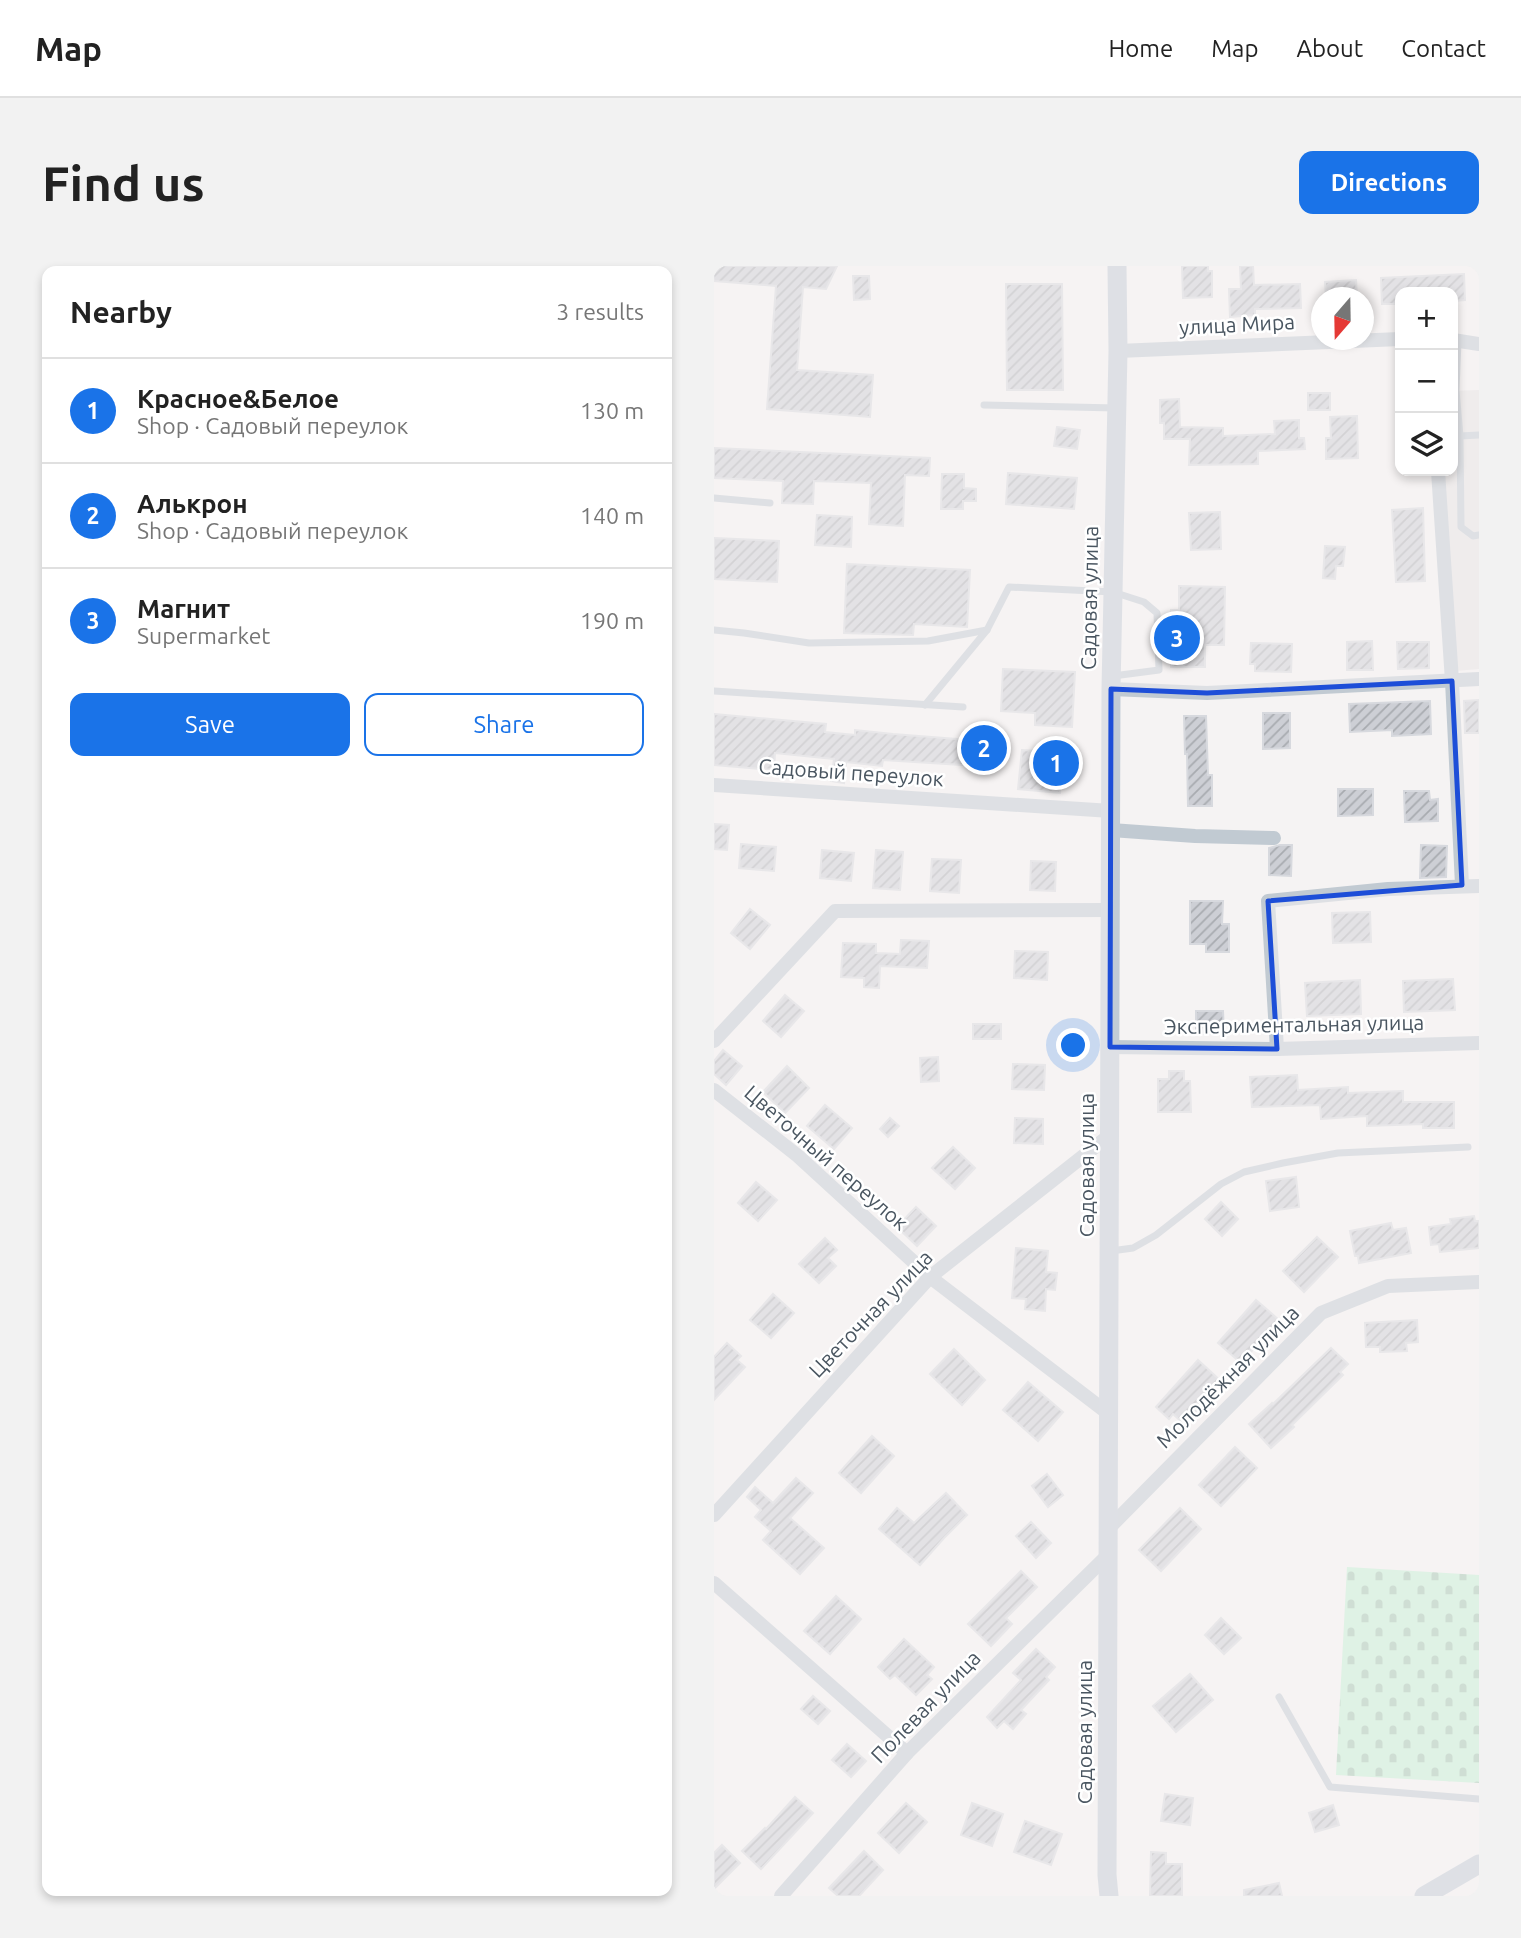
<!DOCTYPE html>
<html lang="en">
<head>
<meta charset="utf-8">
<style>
  :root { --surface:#fff; --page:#f2f2f2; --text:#222; --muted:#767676; --line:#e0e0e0; --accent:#1a73e8 }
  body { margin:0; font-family:Ubuntu,sans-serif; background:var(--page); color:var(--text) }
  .controls { position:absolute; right:21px; top:21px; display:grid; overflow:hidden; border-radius:14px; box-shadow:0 4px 10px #0003 }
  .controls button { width:63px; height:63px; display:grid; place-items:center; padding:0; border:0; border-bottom:2px solid var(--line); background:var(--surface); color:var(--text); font:35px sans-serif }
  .compass { position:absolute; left:597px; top:21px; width:63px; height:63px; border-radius:50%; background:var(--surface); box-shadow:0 4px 10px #0003; rotate:200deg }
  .you { position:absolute; left:360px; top:780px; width:24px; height:24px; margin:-18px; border:5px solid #fff; border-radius:50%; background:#1a73e8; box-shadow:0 0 0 10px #1a73e833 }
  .badge { display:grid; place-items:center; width:46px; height:46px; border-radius:50%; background:var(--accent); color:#fff; font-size:23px; font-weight:700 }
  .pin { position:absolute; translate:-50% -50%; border:4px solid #fff; box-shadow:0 2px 7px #0006 }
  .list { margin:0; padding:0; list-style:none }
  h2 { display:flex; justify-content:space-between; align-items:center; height:91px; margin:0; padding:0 28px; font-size:30px }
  h2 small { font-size:23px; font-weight:400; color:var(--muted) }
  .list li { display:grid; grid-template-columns:46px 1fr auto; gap:21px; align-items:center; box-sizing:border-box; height:105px; padding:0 28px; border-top:2px solid var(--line) }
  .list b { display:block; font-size:26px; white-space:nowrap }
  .list p { margin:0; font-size:23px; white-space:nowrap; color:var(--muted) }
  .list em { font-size:23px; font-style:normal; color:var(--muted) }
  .actions { display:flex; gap:14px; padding:21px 28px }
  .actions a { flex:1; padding:16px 0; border:2px solid var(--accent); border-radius:14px; text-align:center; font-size:24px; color:var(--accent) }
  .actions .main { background:var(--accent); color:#fff }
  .icon { flex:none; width:38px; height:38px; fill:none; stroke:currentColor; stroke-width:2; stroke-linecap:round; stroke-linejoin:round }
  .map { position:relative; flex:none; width:765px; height:1630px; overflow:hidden; border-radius:14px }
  header { display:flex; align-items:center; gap:42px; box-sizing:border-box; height:98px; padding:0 35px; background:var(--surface); border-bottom:2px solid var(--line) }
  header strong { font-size:33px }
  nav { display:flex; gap:38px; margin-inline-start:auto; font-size:24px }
  .intro { display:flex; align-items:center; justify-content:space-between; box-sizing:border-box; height:168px; padding:0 42px }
  h1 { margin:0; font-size:49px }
  .button { padding:18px 32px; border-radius:14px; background:var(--accent); color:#fff; font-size:24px; font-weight:700 }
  main { display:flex; gap:42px; padding:0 42px }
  aside { flex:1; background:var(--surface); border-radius:14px; box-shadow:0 4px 10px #0003 }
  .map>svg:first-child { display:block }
  .education { fill:#e6e4e5 }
  .cemetery { fill:url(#cemetery-stones) }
  .building { fill:url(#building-hatch); stroke:#d7d9de; stroke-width:2 }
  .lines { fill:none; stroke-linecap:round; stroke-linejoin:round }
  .lane { stroke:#c1cad2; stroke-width:7 }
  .street { stroke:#c1cad2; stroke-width:14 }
  .secondary { stroke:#c1cbd6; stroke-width:19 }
  .marked { fill:none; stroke:#1d4ed8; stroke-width:5; stroke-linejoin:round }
  .labels { text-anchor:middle; stroke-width:5; stroke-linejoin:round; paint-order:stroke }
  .street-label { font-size:21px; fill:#4a5661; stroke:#fff }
</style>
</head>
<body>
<header>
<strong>Map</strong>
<nav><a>Home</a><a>Map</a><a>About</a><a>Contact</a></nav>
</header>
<div class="intro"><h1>Find us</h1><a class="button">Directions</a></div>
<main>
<aside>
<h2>Nearby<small>3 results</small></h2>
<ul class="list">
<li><span class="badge">1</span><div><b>Красное&amp;Белое</b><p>Shop · Садовый переулок</p></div><em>130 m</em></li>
<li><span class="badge">2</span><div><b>Алькрон</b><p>Shop · Садовый переулок</p></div><em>140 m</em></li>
<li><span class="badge">3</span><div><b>Магнит</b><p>Supermarket</p></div><em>190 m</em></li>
</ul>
<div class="actions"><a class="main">Save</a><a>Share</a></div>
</aside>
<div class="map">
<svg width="765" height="1630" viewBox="0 0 765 1630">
  <defs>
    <pattern id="cemetery-stones" width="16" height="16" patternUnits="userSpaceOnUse" patternTransform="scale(1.75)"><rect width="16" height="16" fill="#c3f1d5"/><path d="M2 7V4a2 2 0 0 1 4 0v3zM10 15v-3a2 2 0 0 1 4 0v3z" fill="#a0c6b0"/></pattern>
    <pattern id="building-hatch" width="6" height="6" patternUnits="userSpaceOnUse" patternTransform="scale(1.75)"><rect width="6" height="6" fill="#cdcfd5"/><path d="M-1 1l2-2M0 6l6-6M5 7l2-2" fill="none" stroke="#a8abb0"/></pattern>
  </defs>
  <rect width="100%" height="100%" fill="#f5f3f3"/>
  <!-- education -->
  <path class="education" d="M765 124V403L741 405 730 205H739V125Z"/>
  <!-- cemetery -->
  <path class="cemetery" d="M633 1301 765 1309V1517L622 1509Z"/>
  <!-- building -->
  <g class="building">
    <path d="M0 0H123L112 23 89 21 83 104 159 109 156 151 53 143 62 20 0 15Z"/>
    <path d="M468 0H494V5H498V31L469 32Z"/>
    <path d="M526 0H539L540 19 586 18 587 42 541 43V49L516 51 515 23H527Z"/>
    <path d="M750 8 751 34 739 35V26H686V38H668L667 12Z"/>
    <path d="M139 10H155L156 33 140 34Z"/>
    <path d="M642 14 643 32H612L611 16Z"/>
    <path d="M292 18H348L349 124H293Z"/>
    <rect x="594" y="127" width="22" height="17"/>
    <path d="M465 133 466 161 509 162V170L561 168 560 155 585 154V172H590L591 183 544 185V198L475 199 476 173H450V157H446V134Z"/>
    <path d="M643 150 644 192 612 193V172H617L616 151Z"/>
    <path d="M343 161 366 164 363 183 340 180Z"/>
    <path d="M0 182 216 192 215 210 191 209 189 260 155 258 157 217 100 215 99 238 68 237 69 215 0 212Z"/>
    <path d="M294 207 363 212 360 243 292 238Z"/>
    <path d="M228 208H250V222L262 223V235H249V243H227Z"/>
    <path d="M709 242 711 315 682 316 678 244Z"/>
    <path d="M506 246 507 283 477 284 475 247Z"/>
    <path d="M103 249 138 251 137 281 101 279Z"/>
    <path d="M0 272 65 275 63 316 0 313Z"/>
    <path d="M611 280 631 281 629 300H622L621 313 609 312Z"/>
    <path d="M133 298 256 304 253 361 200 358 199 369 130 367Z"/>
    <path d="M465 320 511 321 510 379H491V401H457V344H465Z"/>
    <path d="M658 375 659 404H633V376Z"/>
    <path d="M683 376H715V402L684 403Z"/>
    <path d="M537 377 578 378 577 406 541 405V398H536Z"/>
    <path d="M289 403 361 406 358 461 321 459V447L287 445Z"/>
    <path d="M765 434V467H751L750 435Z"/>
    <path d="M716 435 717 468 678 470V464L636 466 635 438Z"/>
    <path d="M549 447H576V482L549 483Z"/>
    <path d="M0 448 112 458 111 466 141 469V464L179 468 281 476 279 501 169 494 168 500 132 496 130 517 117 515 120 493 61 487 60 504 0 499Z"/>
    <path d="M470 450H492L494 509H498V540H474L473 488H471Z"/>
    <path d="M308 484 349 487 346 527 304 523Z"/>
    <path d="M624 523H659V549L624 550Z"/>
    <path d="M690 525H715L716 534 724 533V555L691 556Z"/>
    <path d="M0 558 15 559 13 584 0 583Z"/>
    <path d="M27 578 62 581 60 605 25 602Z"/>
    <path d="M566 579H578L577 610 555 609V582Z"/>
    <path d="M707 579 733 580 732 611 706 612Z"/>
    <path d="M108 584 140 587 137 615 106 612Z"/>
    <path d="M162 584 189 586 186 624 159 622Z"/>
    <path d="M218 593 247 594 245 627 216 625Z"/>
    <path d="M317 595 342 596 341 625 316 624Z"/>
    <path d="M476 635H509L508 658H515V686H492V678H476Z"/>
    <path d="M36 643 56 659 36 683 17 667Z"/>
    <path d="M656 646 657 676 619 677 618 647Z"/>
    <path d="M187 674 215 675 213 702 166 700 165 722 150 721V712L127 711 129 677 162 678V687L186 688Z"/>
    <path d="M301 685 334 686 333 714 300 712Z"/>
    <path d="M739 713 741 744 690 746 689 715Z"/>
    <path d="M646 714 647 748 593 750 591 717Z"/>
    <path d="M71 729 90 745 67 771 49 755Z"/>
    <path d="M482 745H509L510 767 482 768Z"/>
    <rect x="259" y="758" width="28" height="15"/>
    <path d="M9 784 28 800 12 819 0 808V795Z"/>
    <path d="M224 791 225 815 207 816 206 792Z"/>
    <path d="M299 798 331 799 330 824 298 823Z"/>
    <path d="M73 800 95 822 71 847 49 826Z"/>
    <path d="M455 805H470V815H476L477 846H444V813H455Z"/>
    <path d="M583 809 584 824 634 821V827L689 825V836H740V862H709V858L653 860V850L607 853 606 839 538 841 536 811Z"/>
    <path d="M111 839 138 862 120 883 93 860Z"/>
    <path d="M176 852 185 860 174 871 166 863Z"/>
    <path d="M301 852 329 853V878L300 877Z"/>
    <path d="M239 881 261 902 241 923 218 902Z"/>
    <path d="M582 911 585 941 556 945 552 915Z"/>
    <path d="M42 916 63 934 44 955 24 937Z"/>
    <path d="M507 936 524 953 508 970 491 953Z"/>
    <path d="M202 941 222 960 203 980 183 961Z"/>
    <path d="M760 950 761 955H765V982L726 986 725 978 717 979 715 961 737 958 736 953Z"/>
    <path d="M677 957 679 964 692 962 697 987 645 997 644 990H641L636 965Z"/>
    <path d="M603 971 624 991 590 1026 569 1005Z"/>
    <path d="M111 972 123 984 114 992 122 1000 105 1017 85 998Z"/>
    <path d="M302 982 334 985 332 1006 343 1007 341 1024 332 1023 331 1045 311 1043 312 1033 298 1032Z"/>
    <path d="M59 1028 80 1047 57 1072 36 1054Z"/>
    <path d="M542 1034 565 1054 527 1097 504 1077Z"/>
    <path d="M703 1054 704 1076 692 1077 693 1085 666 1086V1081H652L651 1057Z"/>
    <path d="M13 1077 27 1090 23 1094 31 1101 0 1134V1091Z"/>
    <path d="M617 1082 634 1098 626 1106 629 1109 578 1159 580 1161 557 1182 535 1158 558 1137 559 1138Z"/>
    <path d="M240 1083 271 1114 248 1139 216 1108Z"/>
    <path d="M484 1094 508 1116 470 1158 459 1148 455 1153 442 1141Z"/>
    <path d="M314 1116 349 1146 324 1175 289 1144Z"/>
    <path d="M158 1170 180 1190 147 1227 125 1207Z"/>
    <path d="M521 1181 543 1202 507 1240 485 1219Z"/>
    <path d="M333 1208 349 1229 334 1241 318 1220Z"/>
    <path d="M82 1212 99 1227 76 1252 110 1282 86 1308 49 1274 57 1265 41 1251 47 1244 33 1231 41 1221 59 1237Z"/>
    <path d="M232 1227 253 1249 230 1272 206 1299 165 1263 183 1242 200 1257Z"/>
    <path d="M466 1242 487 1263 447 1305 425 1284Z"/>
    <path d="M317 1256 337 1277 322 1292 302 1270Z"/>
    <path d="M307 1305 323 1321 292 1352 298 1358 277 1380 254 1358Z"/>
    <path d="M122 1330 147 1353 116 1388 90 1365Z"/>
    <path d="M507 1352 527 1372 510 1388 491 1369Z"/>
    <path d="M190 1373 220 1401 213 1409 218 1413 202 1429 181 1409 176 1413 164 1401Z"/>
    <path d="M322 1383 341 1401 332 1411 335 1414 307 1444 312 1448 299 1463 290 1455 283 1462 273 1451 307 1414 299 1407Z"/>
    <path d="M476 1408 499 1434 462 1466 439 1440Z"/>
    <path d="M99 1430 116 1445 104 1458 87 1443Z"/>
    <path d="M133 1478 152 1495 137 1511 118 1494Z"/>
    <path d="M451 1528 479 1532 476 1559 447 1555Z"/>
    <path d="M81 1531 99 1547 47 1603 28 1585 51 1562 52 1563Z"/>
    <path d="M192 1537 213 1556 185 1587 164 1567Z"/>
    <path d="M258 1537 289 1548 278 1580 247 1569Z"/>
    <path d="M619 1539 625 1559 601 1566 595 1547Z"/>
    <path d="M311 1555 348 1568 337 1599 300 1586Z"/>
    <path d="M8 1579 26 1597 0 1623V1587Z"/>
    <path d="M150 1585 169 1604 145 1630H124L115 1622Z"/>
    <path d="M437 1586 452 1587V1598H468V1630H436Z"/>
    <path d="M565 1617 568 1630H530V1624Z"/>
  </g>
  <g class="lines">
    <!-- lane -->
    <g class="lane">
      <path d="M744 75 742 124 746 170 747 261 759 270 765 269"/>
      <path d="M270 139 402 142"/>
      <path d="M746 170 765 169"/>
      <path d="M0 232 56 237"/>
      <path d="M0 364 30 367 95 377 214 375 273 364"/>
      <path d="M0 425 249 441"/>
      <path d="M211 439 273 364 295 321 399 326 430 336 443 347 445 404 399 410"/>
      <path d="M397 985 419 982 442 969 507 918 530 906 569 897 624 887 754 881"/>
      <path d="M565 1431 616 1521 765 1533"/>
    </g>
    <!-- street -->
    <g class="street">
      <path d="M739 74 765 78"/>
      <path d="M404 85 686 73"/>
      <path d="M724 205 738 415 748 619"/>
      <path d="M397 423 493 427 765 413"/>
      <path d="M0 519 397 545"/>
      <path d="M397 564 481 570 560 572"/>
      <path d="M0 775 121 645 397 644"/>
      <path d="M396 781 563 783 765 777"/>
      <path d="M563 783 554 635 674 623 765 620"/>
      <path d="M0 824 84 890 216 1011 395 1148"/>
      <path d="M0 1249 216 1011 396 869"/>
      <path d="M395 1262 607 1047 674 1020 765 1016"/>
      <path d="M0 1317 193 1487"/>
      <path d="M67 1630 193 1487 394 1289"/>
    </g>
    <!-- secondary -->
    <g class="secondary">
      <path d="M395 1630 393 1609 397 423 404 85 403 0"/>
      <path d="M710 1630 765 1598"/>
    </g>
  </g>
  <!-- marked area -->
  <path d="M0 0H765V1630H0ZM738 415 748 619 554 635 563 783 396 781 397 423 493 427Z" fill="#f5f3f3" fill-opacity=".55" fill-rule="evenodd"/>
  <path class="marked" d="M738 415 748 619 554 635 563 783 396 781 397 423 493 427Z"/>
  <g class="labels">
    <!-- street labels -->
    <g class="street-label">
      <text transform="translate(523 59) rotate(-3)" y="7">улица Мира</text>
      <text transform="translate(376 332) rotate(-89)" y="7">Садовая улица</text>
      <text transform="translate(137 507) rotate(4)" y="7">Садовый переулок</text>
      <text transform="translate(580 759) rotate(-1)" y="7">Экспериментальная улица</text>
      <text transform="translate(112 892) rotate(41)" y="7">Цветочный переулок</text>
      <text transform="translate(373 899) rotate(-90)" y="7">Садовая улица</text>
      <text transform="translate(157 1048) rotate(-46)" y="7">Цветочная улица</text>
      <text transform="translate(514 1111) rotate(-45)" y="7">Молодёжная улица</text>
      <text transform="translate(212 1441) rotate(-46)" y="7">Полевая улица</text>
      <text transform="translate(371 1466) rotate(-90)" y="7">Садовая улица</text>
    </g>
  </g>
</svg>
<div class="controls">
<button>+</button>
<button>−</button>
<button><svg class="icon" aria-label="layers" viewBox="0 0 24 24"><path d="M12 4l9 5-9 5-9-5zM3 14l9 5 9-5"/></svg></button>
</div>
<svg class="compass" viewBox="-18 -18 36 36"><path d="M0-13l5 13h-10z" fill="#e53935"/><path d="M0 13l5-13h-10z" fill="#767676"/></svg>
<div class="you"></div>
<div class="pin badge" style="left:342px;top:497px">1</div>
<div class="pin badge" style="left:270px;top:482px">2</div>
<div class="pin badge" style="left:463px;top:372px">3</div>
</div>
</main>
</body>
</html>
